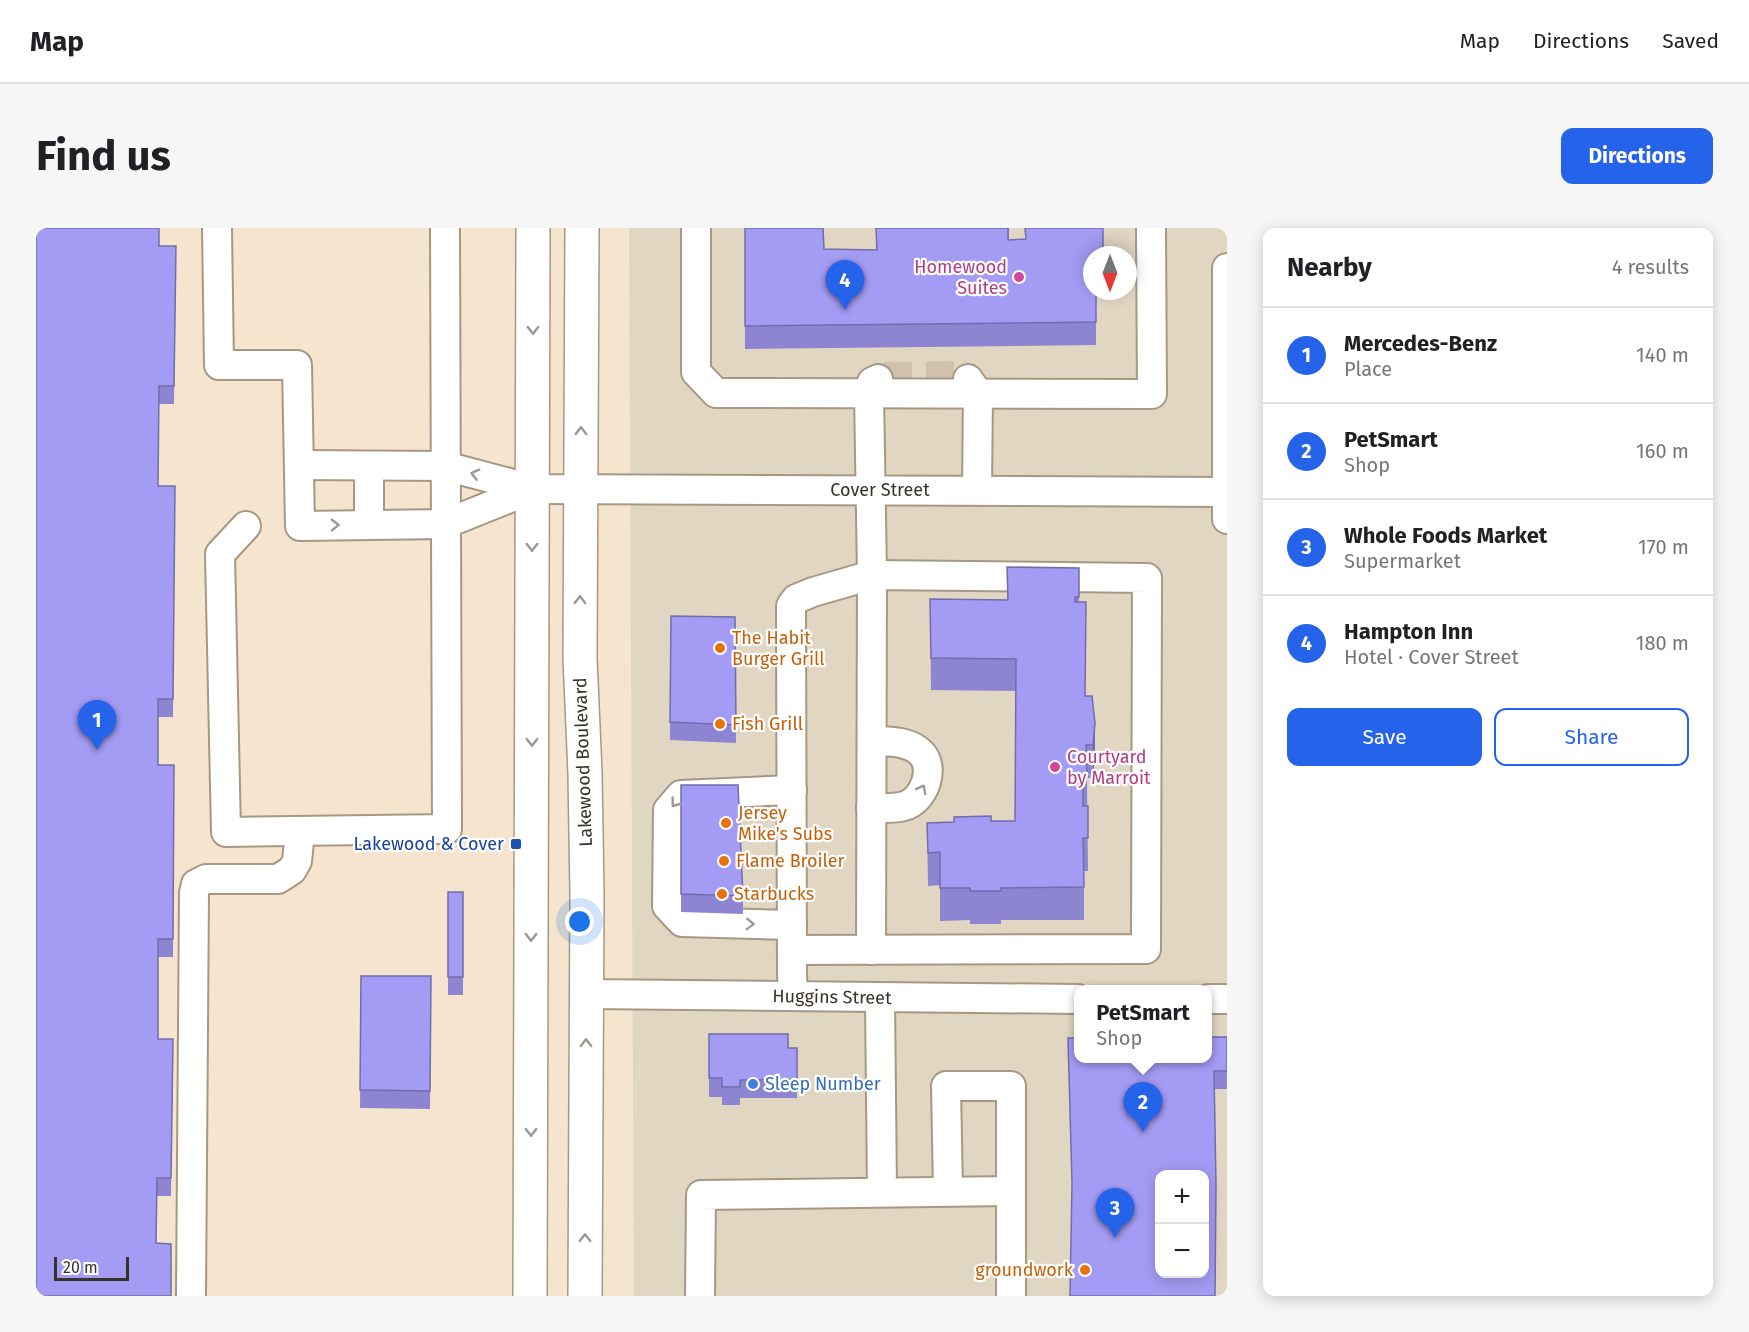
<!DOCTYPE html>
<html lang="en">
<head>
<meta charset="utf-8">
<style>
  :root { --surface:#fff; --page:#f6f6f6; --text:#202124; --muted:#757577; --line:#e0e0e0; --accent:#2563eb }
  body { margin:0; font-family:"Fira Sans",sans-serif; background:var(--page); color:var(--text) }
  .controls { position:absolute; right:18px; bottom:18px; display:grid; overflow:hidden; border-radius:12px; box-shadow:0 3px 15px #0003 }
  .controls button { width:54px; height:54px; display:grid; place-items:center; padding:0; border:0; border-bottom:2px solid var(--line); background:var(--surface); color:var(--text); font:30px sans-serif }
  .compass { position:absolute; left:1047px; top:18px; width:54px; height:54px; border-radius:50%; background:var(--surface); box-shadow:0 3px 15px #0003; rotate:180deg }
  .scale { position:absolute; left:18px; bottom:15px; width:75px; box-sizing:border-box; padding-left:6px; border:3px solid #383229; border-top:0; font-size:16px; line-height:21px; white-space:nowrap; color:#383229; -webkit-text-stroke:4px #fff; paint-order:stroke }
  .you { position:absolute; left:544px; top:694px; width:21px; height:21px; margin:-15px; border:4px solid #fff; border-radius:50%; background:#1a73e8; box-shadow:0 0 0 9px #1a73e833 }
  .badge { display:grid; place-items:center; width:39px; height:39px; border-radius:50%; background:var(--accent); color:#fff; font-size:20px; font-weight:700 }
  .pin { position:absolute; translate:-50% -50px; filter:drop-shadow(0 2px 3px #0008) }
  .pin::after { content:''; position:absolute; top:32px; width:21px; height:18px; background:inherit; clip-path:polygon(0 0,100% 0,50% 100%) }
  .popup { position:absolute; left:1038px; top:757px; width:138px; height:78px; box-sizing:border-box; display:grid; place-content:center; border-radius:12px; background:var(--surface); filter:drop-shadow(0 2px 4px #0005); font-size:20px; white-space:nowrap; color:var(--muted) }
  .popup b { font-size:22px; color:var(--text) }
  .popup::after { content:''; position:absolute; left:50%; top:100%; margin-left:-12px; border:12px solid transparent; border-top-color:var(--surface) }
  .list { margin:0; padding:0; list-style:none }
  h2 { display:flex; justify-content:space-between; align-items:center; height:78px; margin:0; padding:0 24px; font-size:26px }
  h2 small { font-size:20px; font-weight:400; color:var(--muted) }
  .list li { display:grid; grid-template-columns:39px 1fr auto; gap:18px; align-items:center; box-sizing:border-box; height:96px; padding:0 24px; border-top:2px solid var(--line) }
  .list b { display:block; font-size:22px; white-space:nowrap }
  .list p { margin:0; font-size:20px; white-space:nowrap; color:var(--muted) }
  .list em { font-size:20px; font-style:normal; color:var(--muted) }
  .actions { display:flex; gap:12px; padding:18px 24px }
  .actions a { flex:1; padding:14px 0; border:2px solid var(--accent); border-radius:12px; text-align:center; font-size:21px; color:var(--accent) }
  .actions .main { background:var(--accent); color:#fff }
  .map { position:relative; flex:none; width:1191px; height:1068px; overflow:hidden; border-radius:12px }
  header { display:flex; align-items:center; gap:36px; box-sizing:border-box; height:84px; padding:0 30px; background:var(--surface); border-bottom:2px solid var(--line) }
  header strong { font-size:28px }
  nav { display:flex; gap:33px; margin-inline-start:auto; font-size:21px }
  .intro { display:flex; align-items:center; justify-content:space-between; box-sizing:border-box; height:144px; padding:0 36px }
  h1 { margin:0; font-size:42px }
  .button { padding:15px 27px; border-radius:12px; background:var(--accent); color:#fff; font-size:21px; font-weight:700 }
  main { display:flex; gap:36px; padding:0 36px }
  aside { flex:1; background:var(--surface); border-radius:12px; box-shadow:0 3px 15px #0003 }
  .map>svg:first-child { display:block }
  .commercial { fill:#e1d6c2; fill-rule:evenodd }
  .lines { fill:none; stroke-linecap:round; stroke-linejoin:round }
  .minor-tunnel { stroke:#cfc1ae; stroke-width:28; stroke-dasharray:28 14; stroke-linecap:butt }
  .minor-casing { stroke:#a69883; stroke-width:32 }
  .major-casing { stroke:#a69883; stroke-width:36 }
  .minor { stroke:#fff; stroke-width:28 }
  .major { stroke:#fff; stroke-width:33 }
  .wall { fill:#8d85d2 }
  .shaded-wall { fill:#736cab }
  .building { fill:#a49bf4; stroke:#736cab; stroke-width:1.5; fill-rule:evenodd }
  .oneway { stroke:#9c9894 }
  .hotel-dot { fill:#d1479c; stroke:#fff; stroke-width:2 }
  .food-dot { fill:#e8710a; stroke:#fff; stroke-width:2 }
  .transit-dot { fill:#1a4fb4; stroke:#fff; stroke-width:2 }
  .shop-dot { fill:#3f7fe0; stroke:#fff; stroke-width:2 }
  .labels { text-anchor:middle; stroke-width:4.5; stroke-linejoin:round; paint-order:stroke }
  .hotel-label { font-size:18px; fill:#b23c85; stroke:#fff; text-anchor:end }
  .street-label { font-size:18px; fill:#383229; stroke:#fff }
  .food-label { font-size:18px; fill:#c56008; stroke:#fff; text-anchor:start }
  .transit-label { font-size:18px; fill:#164399; stroke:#fff; text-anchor:end }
  .shop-label { font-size:18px; fill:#366cbe; stroke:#fff; text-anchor:start }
</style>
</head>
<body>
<header>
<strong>Map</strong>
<nav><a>Map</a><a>Directions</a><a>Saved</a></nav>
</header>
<div class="intro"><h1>Find us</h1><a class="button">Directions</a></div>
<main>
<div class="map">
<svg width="1191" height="1068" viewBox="0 0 1191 1068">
  <rect width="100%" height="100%" fill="#f5e5cf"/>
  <!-- commercial -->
  <path class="commercial" d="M593 0H1191V1068H598ZM1056 27H1092V63H1056ZM1042 762H1172V830H1042ZM1124 946H1168V1046H1124Z"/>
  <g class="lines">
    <!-- minor-tunnel -->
    <path class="minor-tunnel" d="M848 148 918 147"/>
    <defs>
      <g id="minor">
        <path d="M181 0 183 137H261L264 298 409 296 496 261"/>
        <path d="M660 0V144L680 165 1116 166 1115 0"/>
        <path d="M1191 40V291"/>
        <path d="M932 151 942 165 941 262"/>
        <path d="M264 237 409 238 496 261 1191 264"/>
        <path d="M333 238V297"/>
        <path d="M210 298 184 326 190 604 411 601 409 0"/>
        <path d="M756 562 645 567 632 582 631 678 646 694 756 697"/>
        <path d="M835 580C846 580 858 581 868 578 888 573 900 540 885 525 872 512 852 514 836 513"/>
        <path d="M756 722 1110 721 1111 350 836 347 777 364 760 371 755 378 756 746 757 768"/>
        <path d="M835 722 836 347 833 165 836 154 842 151"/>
        <path d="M550 766 1042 771"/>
        <path d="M844 770 846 964"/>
        <path d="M1172 771H1191"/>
        <path d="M912 963 910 858H975V1068"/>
        <path d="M155 1068 158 665 160 656 170 651H242L256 642 261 633 264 604"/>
        <path d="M664 1068 665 967 975 963"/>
      </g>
      <g id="major">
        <path d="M546 0 544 431 549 545 551 666 549 1068"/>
        <path d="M494 1068 497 0"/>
      </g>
    </defs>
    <!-- minor casing -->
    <use href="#minor" class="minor-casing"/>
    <!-- major casing -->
    <use href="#major" class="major-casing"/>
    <!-- minor -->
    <use href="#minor" class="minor"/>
    <!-- major -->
    <use href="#major" class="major"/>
  </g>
  <!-- wall -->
  <g class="wall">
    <path d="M0 0H123V18H140L138 176H123L122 258H139L137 489H122V537H138L137 729H122V811H137L135 968H121L120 1015 135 1016V1068H0Z"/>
    <path d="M709 0 788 21 840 22V0H973V12L989 11V0H1067L1056 27 1060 63V117L709 121Z"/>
    <path d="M971 339 1043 340V374L1050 407 1049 468 1059 528 1057 550H1051L1052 643H1048V692H965V696H934V692L904 693V657L892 658 891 595 979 593 980 463 895 462 894 371 971 372Z"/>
    <path d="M635 388 699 389 700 515 634 512Z"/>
    <path d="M645 557 707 668V686L645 684Z"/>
    <rect x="412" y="664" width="15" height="103"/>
    <path d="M325 748H395L394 881 324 880Z"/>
    <path d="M673 806 752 820H761V870H704V877H686V869H673Z"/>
    <path d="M1191 809V861H1179L1035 966Z"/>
  </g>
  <!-- shaded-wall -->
  <path class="shaded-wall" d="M1059 495V528L1057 550V517Z"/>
  <!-- building -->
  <g class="building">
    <path d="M0 0H123V18H140L138 158H123L122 258H139L137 471H122V537H138L137 711H122V811H137L135 950H121L120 1015 135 1016V1068H0Z"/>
    <path d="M709 0H787L788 21 841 22 840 0H972V12L990 11 989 0H1067V27H1056V63H1060V94L709 98Z"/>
    <path d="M971 339 1043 340V369H1039V374H1050L1049 468H1056L1059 495 1057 517H1050L1051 547H1047V578H1052V610H1047L1048 659 965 660V663H934V660H904V624L892 625 891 595 918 594V589L955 588V593H979L980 431 895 430 894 371 972 372Z"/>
    <path d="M635 388 699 389 700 497 634 494Z"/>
    <path d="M645 557H702L707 668 645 666Z"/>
    <rect x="412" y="664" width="15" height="85"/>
    <path d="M325 748H395L394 863 324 862Z"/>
    <path d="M673 806H752V820H761V852H704V859H686V850H673Z"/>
    <path d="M1172 809H1191V843H1178L1180 956 1179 1068H1034L1036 955 1032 810H1042V831H1172ZM1124 946H1168V1046H1124Z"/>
  </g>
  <!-- one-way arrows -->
  <defs><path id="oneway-chevron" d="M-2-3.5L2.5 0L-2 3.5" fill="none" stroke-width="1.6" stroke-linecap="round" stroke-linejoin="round" transform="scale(1.5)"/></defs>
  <g class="oneway">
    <use href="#oneway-chevron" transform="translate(497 102) rotate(90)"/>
    <use href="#oneway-chevron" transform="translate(545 203) rotate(-90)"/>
    <use href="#oneway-chevron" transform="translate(439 246) rotate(-165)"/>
    <use href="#oneway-chevron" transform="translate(299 297) rotate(-1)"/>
    <use href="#oneway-chevron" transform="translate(496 319) rotate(90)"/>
    <use href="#oneway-chevron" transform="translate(544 372) rotate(-89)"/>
    <use href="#oneway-chevron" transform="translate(496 514) rotate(90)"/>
    <use href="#oneway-chevron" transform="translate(886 561) rotate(-62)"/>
    <use href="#oneway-chevron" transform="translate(639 575) rotate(127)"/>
    <use href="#oneway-chevron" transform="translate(714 696) rotate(2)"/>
    <use href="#oneway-chevron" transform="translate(495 709) rotate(90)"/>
    <use href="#oneway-chevron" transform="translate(550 815) rotate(-90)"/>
    <use href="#oneway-chevron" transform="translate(495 904) rotate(90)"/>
    <use href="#oneway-chevron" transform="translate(549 1010) rotate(-90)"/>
  </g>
  <!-- markers -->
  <g class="hotel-dot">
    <circle cx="983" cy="49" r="6"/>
    <circle cx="1019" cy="539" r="6"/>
  </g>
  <g class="food-dot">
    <circle cx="684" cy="420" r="6"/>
    <circle cx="684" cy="496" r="6"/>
    <circle cx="690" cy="595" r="6"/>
    <circle cx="688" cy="633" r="6"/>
    <circle cx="686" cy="666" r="6"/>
    <circle cx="1049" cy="1042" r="6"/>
  </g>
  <rect class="transit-dot" x="474" y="610" width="12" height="12" rx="3"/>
  <circle class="shop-dot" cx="717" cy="856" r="6"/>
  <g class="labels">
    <!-- hotel labels -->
    <g class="hotel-label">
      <text x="971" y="45">Homewood<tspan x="971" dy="21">Suites</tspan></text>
      <text x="1031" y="535" text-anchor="start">Courtyard<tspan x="1031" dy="21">by Marroit</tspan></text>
    </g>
    <!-- street labels -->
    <g class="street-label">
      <text x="844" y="268">Cover Street</text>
      <text transform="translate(547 534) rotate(-92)" y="6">Lakewood Boulevard</text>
      <text transform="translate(796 769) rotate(1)" y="6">Huggins Street</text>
    </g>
    <!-- food labels -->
    <g class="food-label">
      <text x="696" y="416">The Habit<tspan x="696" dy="21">Burger Grill</tspan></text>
      <text x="696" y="502">Fish Grill</text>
      <text x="702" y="591">Jersey<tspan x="702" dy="21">Mike's Subs</tspan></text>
      <text x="700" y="639">Flame Broiler</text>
      <text x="698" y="672">Starbucks</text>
      <text x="1037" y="1048" text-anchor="end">groundwork</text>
    </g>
    <!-- transit labels -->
    <g class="transit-label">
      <text x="468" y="622">Lakewood &amp; Cover</text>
    </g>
    <!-- shop labels -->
    <g class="shop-label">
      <text x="729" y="862">Sleep Number</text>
    </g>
  </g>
</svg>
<div class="controls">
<button>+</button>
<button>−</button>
</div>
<svg class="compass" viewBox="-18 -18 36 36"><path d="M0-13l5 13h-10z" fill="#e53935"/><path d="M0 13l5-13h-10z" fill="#757577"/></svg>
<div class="scale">20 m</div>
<div class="you"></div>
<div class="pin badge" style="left:61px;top:522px">1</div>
<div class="pin badge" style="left:1107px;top:904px">2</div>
<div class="popup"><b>PetSmart</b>Shop</div>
<div class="pin badge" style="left:1079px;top:1010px">3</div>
<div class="pin badge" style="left:809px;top:82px">4</div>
</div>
<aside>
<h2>Nearby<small>4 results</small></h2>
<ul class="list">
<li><span class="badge">1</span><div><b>Mercedes-Benz</b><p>Place</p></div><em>140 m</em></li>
<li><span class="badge">2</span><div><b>PetSmart</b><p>Shop</p></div><em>160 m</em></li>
<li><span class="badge">3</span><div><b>Whole Foods Market</b><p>Supermarket</p></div><em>170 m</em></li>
<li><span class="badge">4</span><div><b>Hampton Inn</b><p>Hotel · Cover Street</p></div><em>180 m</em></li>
</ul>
<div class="actions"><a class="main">Save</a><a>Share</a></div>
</aside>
</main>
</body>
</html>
